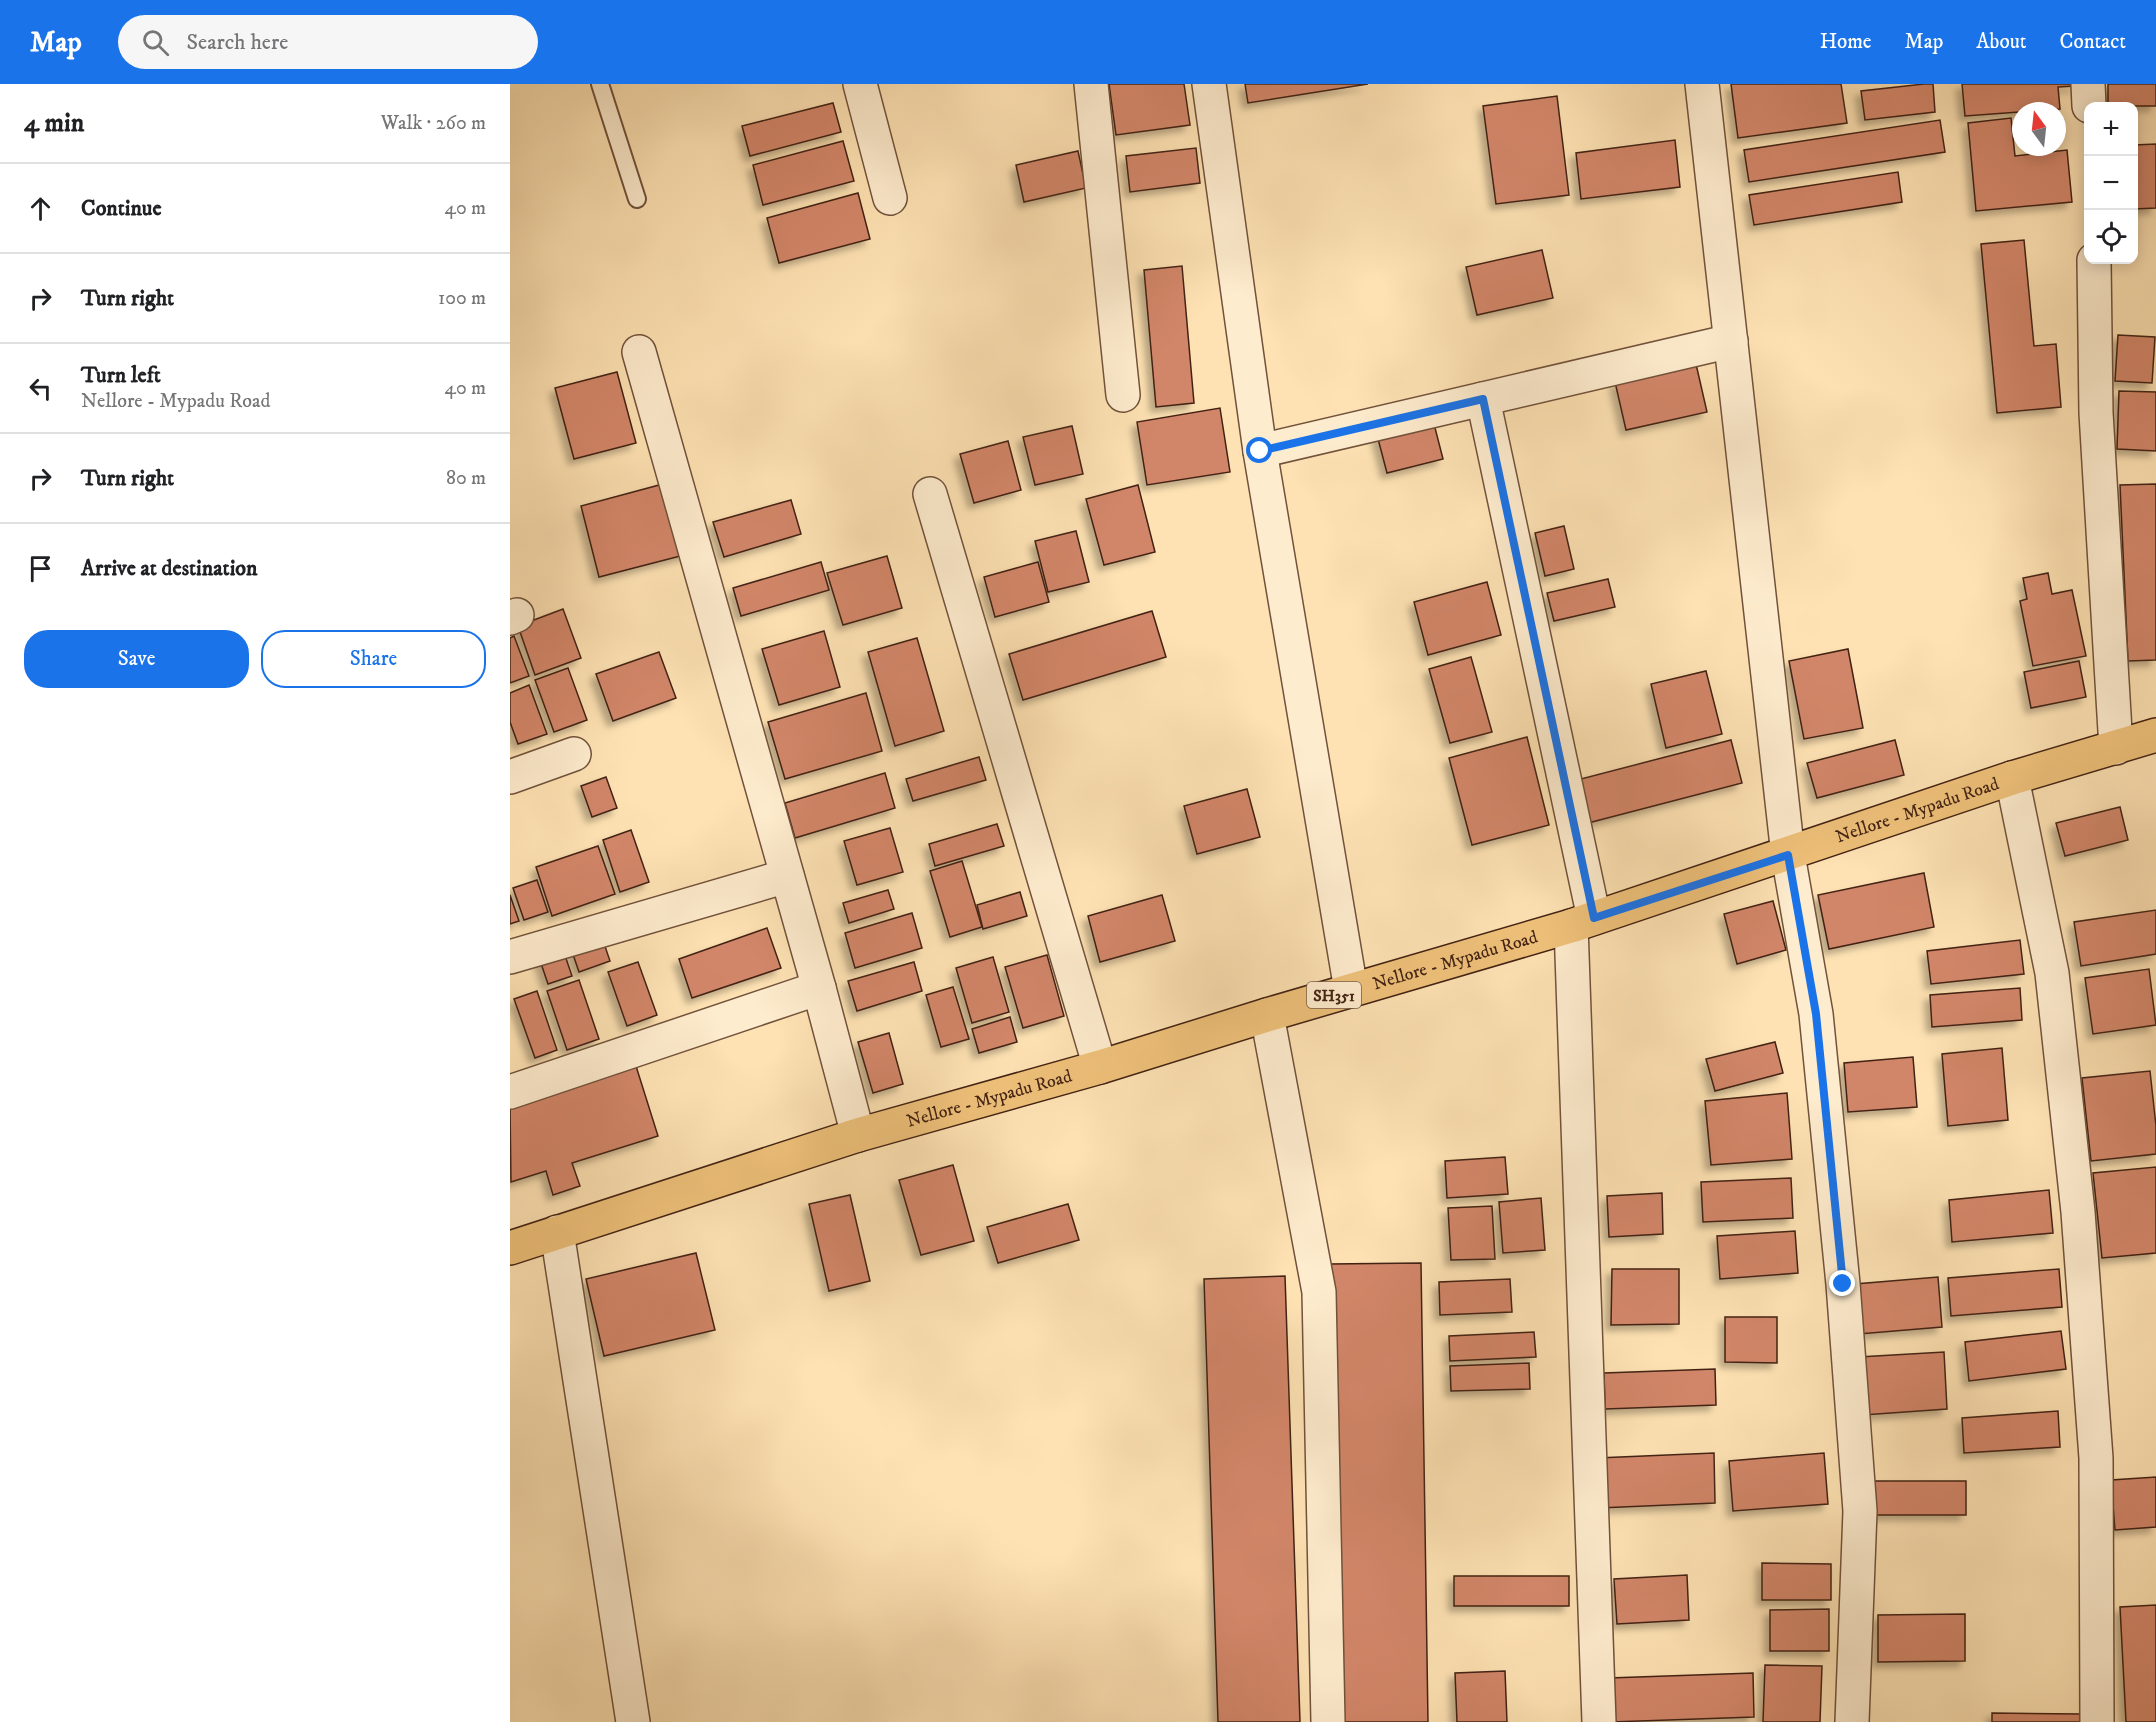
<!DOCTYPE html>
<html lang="en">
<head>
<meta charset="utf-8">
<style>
  :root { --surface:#fff; --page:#f6f6f6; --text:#202124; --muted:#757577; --line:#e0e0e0; --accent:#1a73e8 }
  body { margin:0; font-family:"IM FELL DW Pica",serif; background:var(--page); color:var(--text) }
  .controls { position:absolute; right:18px; top:18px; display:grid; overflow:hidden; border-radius:12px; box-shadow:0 3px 15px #0003 }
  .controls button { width:54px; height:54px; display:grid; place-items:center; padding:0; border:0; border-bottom:2px solid var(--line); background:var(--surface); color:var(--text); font:30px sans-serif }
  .compass { position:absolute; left:1502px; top:18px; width:54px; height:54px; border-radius:50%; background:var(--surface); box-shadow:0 3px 15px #0003; rotate:345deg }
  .stop { position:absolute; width:18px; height:18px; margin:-14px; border:4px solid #1a73e8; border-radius:50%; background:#fff }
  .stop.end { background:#1a73e8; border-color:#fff; box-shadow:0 2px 6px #0008 }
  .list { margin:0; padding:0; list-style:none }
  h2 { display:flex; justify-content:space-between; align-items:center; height:78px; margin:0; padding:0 24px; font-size:26px }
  h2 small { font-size:20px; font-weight:400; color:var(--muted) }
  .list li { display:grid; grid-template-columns:39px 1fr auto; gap:18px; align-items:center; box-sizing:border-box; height:90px; padding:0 24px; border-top:2px solid var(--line) }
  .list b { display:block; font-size:22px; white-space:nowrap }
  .list p { margin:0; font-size:20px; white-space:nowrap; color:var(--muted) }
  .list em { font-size:20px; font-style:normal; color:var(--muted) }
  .actions { display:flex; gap:12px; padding:18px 24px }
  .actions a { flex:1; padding:14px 0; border:2px solid var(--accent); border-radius:24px; text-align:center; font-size:21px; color:var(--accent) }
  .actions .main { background:var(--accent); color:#fff }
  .icon { flex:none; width:33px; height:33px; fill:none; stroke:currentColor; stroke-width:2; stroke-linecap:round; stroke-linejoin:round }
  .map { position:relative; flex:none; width:1646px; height:1638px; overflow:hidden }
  header { display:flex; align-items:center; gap:36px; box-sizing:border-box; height:84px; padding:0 30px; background:var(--accent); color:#fff }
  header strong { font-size:28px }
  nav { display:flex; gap:33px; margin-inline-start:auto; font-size:21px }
  .search { width:420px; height:54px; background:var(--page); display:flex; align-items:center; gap:15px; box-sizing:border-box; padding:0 21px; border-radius:33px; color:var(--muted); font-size:22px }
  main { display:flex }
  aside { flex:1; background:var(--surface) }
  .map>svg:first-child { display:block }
  .building { fill:#d28669; stroke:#422213; stroke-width:1.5; filter:url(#shadow) }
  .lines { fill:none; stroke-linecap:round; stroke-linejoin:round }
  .service-casing { stroke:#71523b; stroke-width:20 }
  .minor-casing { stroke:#71523b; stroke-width:36 }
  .tertiary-casing { stroke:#71523b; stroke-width:36 }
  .primary-casing { stroke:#422213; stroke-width:36 }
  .service { stroke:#feecce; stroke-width:16 }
  .minor { stroke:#feecce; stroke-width:33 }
  .tertiary { stroke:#feecce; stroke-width:33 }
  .primary { stroke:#efc17a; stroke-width:33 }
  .route { stroke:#1a73e8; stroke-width:8 }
  .labels { text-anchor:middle; stroke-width:5; stroke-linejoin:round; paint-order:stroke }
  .shield { fill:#feecce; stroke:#7a5f4b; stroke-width:1.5 }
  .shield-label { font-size:16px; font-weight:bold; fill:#422213 }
  .street-label { font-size:18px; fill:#422213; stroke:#feecce }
</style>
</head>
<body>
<header>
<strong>Map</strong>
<div class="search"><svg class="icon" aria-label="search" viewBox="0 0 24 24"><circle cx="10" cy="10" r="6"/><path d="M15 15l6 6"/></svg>Search here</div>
<nav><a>Home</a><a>Map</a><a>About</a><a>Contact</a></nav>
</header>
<main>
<aside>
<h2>4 min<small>Walk · 260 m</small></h2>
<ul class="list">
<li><svg class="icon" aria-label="ahead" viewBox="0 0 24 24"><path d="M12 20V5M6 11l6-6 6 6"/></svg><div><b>Continue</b></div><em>40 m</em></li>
<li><svg class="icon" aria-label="right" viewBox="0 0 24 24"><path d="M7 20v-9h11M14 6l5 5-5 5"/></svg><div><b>Turn right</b></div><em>100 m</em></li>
<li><svg class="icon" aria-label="left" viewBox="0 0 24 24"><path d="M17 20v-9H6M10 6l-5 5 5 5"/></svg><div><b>Turn left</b><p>Nellore - Mypadu Road</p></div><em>40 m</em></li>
<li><svg class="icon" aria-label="right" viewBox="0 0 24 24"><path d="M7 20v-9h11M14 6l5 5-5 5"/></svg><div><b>Turn right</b></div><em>80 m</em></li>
<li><svg class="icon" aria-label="arrive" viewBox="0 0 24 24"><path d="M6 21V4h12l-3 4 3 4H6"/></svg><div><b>Arrive at destination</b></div></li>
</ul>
<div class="actions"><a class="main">Save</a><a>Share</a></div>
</aside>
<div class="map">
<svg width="1646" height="1638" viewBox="0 0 1646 1638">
  <defs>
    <filter id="shadow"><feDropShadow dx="-5.5" dy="5.5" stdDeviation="3" flood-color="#0004"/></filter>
  </defs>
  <rect width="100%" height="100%" fill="#fee2b3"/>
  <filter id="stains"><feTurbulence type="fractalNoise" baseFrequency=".00333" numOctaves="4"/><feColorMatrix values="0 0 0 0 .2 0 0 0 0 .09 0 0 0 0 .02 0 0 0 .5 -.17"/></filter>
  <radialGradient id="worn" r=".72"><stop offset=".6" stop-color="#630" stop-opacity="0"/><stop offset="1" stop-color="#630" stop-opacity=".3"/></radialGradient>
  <!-- building -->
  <g class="building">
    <path d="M599 0H674L680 41 606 51Z"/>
    <path d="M735 0H858L738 19Z"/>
    <path d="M1221 0H1331L1337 39 1228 54Z"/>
    <path d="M1414 0H1423L1425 28 1355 36 1351 7Z"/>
    <path d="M1452 0H1564L1565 2 1548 3 1550 25 1455 32Z"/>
    <rect x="1598" y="0" width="48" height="22"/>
    <path d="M1047 12 1059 111 986 120 973 22Z"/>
    <path d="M323 19 331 48 240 72 232 42Z"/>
    <path d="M1501 34 1505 72 1557 66 1562 118 1466 127 1458 39Z"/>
    <path d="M1430 36 1435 68 1239 98 1234 66Z"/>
    <path d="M1165 56 1170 103 1071 115 1066 69Z"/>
    <path d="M333 57 344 97 253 121 243 81Z"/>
    <path d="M1646 60V124L1624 125V61Z"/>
    <path d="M686 64 690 99 620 108 616 72Z"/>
    <path d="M568 67 576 104 514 118 506 81Z"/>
    <path d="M1388 88 1392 118 1244 141 1239 111Z"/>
    <path d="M348 109 360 155 269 179 257 134Z"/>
    <path d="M1514 156 1524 262 1546 260 1551 323 1487 329 1471 160Z"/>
    <path d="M1032 166 1043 214 967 231 956 183Z"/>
    <path d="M672 182 684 319 646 323 634 186Z"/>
    <path d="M1608 251 1645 253 1642 299 1605 297Z"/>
    <path d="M1186 280 1197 328 1116 346 1105 298Z"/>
    <path d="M107 288 126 359 64 375 45 304Z"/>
    <path d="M1609 307 1646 308V367L1607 365Z"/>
    <path d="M710 324 720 388 637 401 627 338Z"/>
    <path d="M923 336 933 375 877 389 867 351Z"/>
    <path d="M562 342 573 390 525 401 513 353Z"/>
    <path d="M498 357 511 406 464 419 450 370Z"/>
    <path d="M164 397 182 469 89 493 71 422Z"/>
    <path d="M1646 400V576L1618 577 1610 401Z"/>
    <path d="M628 401 645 468 594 481 576 415Z"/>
    <path d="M281 416 291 450 214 473 203 438Z"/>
    <path d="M1054 442 1064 485 1035 492 1025 449Z"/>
    <path d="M566 447 579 498 538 508 525 457Z"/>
    <path d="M377 472 392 524 333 541 317 489Z"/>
    <path d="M311 478 319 506 231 532 223 504Z"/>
    <path d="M528 478 539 518 485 533 474 493Z"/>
    <path d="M1538 489 1542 510 1562 506 1576 572 1523 582 1510 517 1517 515 1513 494Z"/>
    <path d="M1098 495 1105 523 1044 537 1037 509Z"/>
    <path d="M977 498 991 551 918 571 904 518Z"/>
    <path d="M53 525 71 574 25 591 8 542Z"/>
    <path d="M642 527 656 573 513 616 499 570Z"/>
    <path d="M314 547 330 603 269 621 252 565Z"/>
    <path d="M4 552 19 592 0 599V554Z"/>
    <path d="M407 554 434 647 385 662 358 568Z"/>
    <path d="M1338 565 1353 644 1294 655 1279 577Z"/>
    <path d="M149 568 166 614 103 637 86 590Z"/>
    <path d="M961 573 982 648 940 659 919 585Z"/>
    <path d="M1569 577 1576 613 1521 624 1514 588Z"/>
    <path d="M58 584 77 636 44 648 25 596Z"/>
    <path d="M1196 587 1212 650 1156 664 1141 600Z"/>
    <path d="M19 601 37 650 8 660 0 638V609Z"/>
    <path d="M356 609 372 667 275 695 258 638Z"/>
    <path d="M1017 653 1039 741 962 761 939 674Z"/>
    <path d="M1221 656 1232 699 1078 739 1067 696Z"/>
    <path d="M1385 656 1394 691 1307 714 1297 679Z"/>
    <path d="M469 673 476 696 403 717 396 695Z"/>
    <path d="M375 689 385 724 285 754 275 719Z"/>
    <path d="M96 693 107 724 82 733 71 702Z"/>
    <path d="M737 705 750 753 687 770 674 722Z"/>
    <path d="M1610 723 1618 756 1555 772 1546 739Z"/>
    <path d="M487 740 494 762 425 782 419 760Z"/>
    <path d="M380 744 393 788 347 801 334 757Z"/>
    <path d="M121 746 139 798 110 808 93 756Z"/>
    <path d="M88 762 105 810 42 832 26 783Z"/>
    <path d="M452 777 472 843 440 853 420 787Z"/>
    <path d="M1414 789 1424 843 1319 865 1308 811Z"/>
    <path d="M27 796 38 828 14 836 3 804Z"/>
    <path d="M378 806 384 825 339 839 333 819Z"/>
    <path d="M510 808 517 832 473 845 467 821Z"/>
    <path d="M0 811 9 837 0 840Z"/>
    <path d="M652 811 665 857 590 878 578 832Z"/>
    <path d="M1263 817 1276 866 1227 880 1214 830Z"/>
    <path d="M1646 826V870L1571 882 1564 838Z"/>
    <path d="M402 829 412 864 345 884 335 849Z"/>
    <path d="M85 833 100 877 69 888 54 844Z"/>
    <path d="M257 844 271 884 182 914 169 875Z"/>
    <path d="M47 848 62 892 38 900 23 856Z"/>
    <path d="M1510 856 1514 890 1421 900 1417 867Z"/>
    <path d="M537 871 554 932 513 944 495 883Z"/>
    <path d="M483 873 499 928 462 939 446 884Z"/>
    <path d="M128 878 147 931 117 942 98 888Z"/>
    <path d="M404 878 412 907 347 927 338 897Z"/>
    <path d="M1639 885 1646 941 1583 950 1575 894Z"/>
    <path d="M69 896 89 955 57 966 37 907Z"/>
    <path d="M443 903 459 955 431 963 416 911Z"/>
    <path d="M1510 904 1512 936 1422 943 1420 911Z"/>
    <path d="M27 907 47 966 25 974 4 915Z"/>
    <path d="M500 933 507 958 469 969 462 945Z"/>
    <path d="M379 949 393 1000 363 1009 348 958Z"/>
    <path d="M1265 958 1273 989 1205 1007 1196 975Z"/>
    <path d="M1492 964 1498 1036 1438 1042 1432 970Z"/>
    <path d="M1403 973 1407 1023 1338 1028 1334 979Z"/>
    <path d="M126 982 148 1052 62 1079 70 1102 43 1111 36 1087 1 1098 0 1022Z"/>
    <path d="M1640 987 1646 1042V1070L1581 1077 1572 994Z"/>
    <path d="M1277 1009 1282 1075 1201 1081 1195 1017Z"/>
    <path d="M995 1073 998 1110 937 1114 935 1077Z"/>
    <path d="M443 1081 464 1157 411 1171 389 1096Z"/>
    <path d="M1646 1083V1169L1592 1174 1583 1089Z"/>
    <path d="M1281 1094 1283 1134 1193 1138 1191 1098Z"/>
    <path d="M1539 1106 1543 1149 1442 1158 1439 1116Z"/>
    <path d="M1152 1109 1153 1150 1099 1153 1097 1112Z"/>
    <path d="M340 1111 360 1197 319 1207 299 1120Z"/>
    <path d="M1031 1114 1035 1166 993 1169 989 1118Z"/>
    <path d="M558 1120 569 1156 488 1179 477 1143Z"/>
    <path d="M982 1122 985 1175 941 1176 938 1124Z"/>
    <path d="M1285 1147 1288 1189 1210 1195 1207 1152Z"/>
    <path d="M186 1169 205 1246 94 1272 76 1195Z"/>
    <path d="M911 1179 918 1638H826L819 1180Z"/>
    <path d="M1102 1185H1169V1240L1101 1241Z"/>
    <path d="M1549 1185 1552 1223 1441 1232 1438 1194Z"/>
    <path d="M775 1192 790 1638H708L694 1195Z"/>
    <path d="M1428 1193 1432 1243 1349 1250 1345 1200Z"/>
    <path d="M1000 1195 1002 1228 930 1231 929 1198Z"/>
    <path d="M1215 1233H1267V1279L1215 1278Z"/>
    <path d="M1551 1247 1556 1285 1459 1297 1455 1258Z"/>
    <path d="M1024 1248 1026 1273 940 1277 939 1252Z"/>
    <path d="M1434 1268 1437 1325 1353 1331 1349 1273Z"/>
    <path d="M1019 1279 1020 1305 941 1307 940 1282Z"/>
    <path d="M1205 1285 1206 1321 1095 1325 1094 1289Z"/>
    <path d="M1548 1327 1550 1363 1454 1369 1452 1334Z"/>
    <path d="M1204 1369 1205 1419 1089 1424 1087 1374Z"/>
    <path d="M1314 1369 1318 1420 1223 1427 1219 1377Z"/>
    <path d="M1646 1393V1443L1605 1446 1601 1396Z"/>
    <rect x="1362" y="1397" width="94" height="34"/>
    <path d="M1252 1479 1321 1480V1516H1252Z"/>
    <path d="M1177 1491 1179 1536 1107 1540 1104 1495Z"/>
    <rect x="944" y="1492" width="115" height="30"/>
    <path d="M1646 1521V1638H1616L1610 1523Z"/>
    <path d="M1319 1525V1567H1260V1526Z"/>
    <path d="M1455 1530V1577L1368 1578V1531Z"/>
    <path d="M1255 1581 1312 1582 1310 1638H1253Z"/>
    <path d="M995 1587 997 1638H947L945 1589Z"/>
    <path d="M1243 1589 1244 1633 1101 1638 1099 1594Z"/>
    <path d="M1482 1629 1572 1630V1638H1482Z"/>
  </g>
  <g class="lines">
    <defs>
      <path id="service" d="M90 0 127 115"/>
      <g id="minor">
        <path d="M350 0 380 114"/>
        <path d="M581 0 613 311"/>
        <path d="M699 0 750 367 841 906"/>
        <path d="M1578 0 1579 22"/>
        <path d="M1584 176 1586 329 1606 664"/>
        <path d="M129 268 309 904 348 1051"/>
        <path d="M973 315 1084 834"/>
        <path d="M750 367 1221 257"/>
        <path d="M420 410 590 983"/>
        <path d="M0 534 7 531"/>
        <path d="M0 693 64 670"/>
        <path d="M1502 694 1542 889 1568 1128 1586 1374 1587 1638"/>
        <path d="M1278 771 1306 930 1333 1200 1350 1427 1342 1638"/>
        <path d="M1061 842 1089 1638"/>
        <path d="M0 873 277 792"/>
        <path d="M757 931 809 1208 818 1638"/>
        <path d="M0 1008 309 904"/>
        <path d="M47 1148 123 1638"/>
      </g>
      <path id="tertiary" d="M1192 0 1278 771"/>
      <g id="primary">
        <path id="s1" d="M0 1164 348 1051 590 983 757 931 1061 842 1502 694 1646 651"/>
      </g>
    </defs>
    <!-- service casing -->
    <use href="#service" class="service-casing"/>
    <!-- minor casing -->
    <use href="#minor" class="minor-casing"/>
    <!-- tertiary casing -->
    <use href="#tertiary" class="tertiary-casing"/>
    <!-- primary casing -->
    <use href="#primary" class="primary-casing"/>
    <!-- service -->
    <use href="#service" class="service"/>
    <!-- minor -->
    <use href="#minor" class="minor"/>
    <!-- tertiary -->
    <use href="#tertiary" class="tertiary"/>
    <!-- primary -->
    <use href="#primary" class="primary"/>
  </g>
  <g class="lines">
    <!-- route -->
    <path class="route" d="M750 367 973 315 1084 834 1278 771 1306 930 1333 1200"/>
  </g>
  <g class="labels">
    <!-- shield labels -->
    <rect class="shield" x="797" y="898" width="54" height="26" rx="4.5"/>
    <g class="shield-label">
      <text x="824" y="917">SH351</text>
    </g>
    <!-- street labels -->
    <g class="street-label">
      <text dy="6" stroke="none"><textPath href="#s1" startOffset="1474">Nellore - Mypadu Road</textPath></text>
      <text dy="6" stroke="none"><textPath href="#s1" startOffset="988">Nellore - Mypadu Road</textPath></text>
      <text dy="6" stroke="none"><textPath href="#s1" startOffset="502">Nellore - Mypadu Road</textPath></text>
    </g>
  </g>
  <rect width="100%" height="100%" filter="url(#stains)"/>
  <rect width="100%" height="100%" fill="url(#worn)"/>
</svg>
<div class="controls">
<button>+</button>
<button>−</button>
<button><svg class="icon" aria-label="locate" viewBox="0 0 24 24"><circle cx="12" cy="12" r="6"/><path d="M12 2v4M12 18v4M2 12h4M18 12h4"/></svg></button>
</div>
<svg class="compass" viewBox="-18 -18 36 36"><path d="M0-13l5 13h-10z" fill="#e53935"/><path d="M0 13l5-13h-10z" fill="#757577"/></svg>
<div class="stop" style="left:750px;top:367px"></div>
<div class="stop end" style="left:1333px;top:1200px"></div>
</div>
</main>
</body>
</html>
